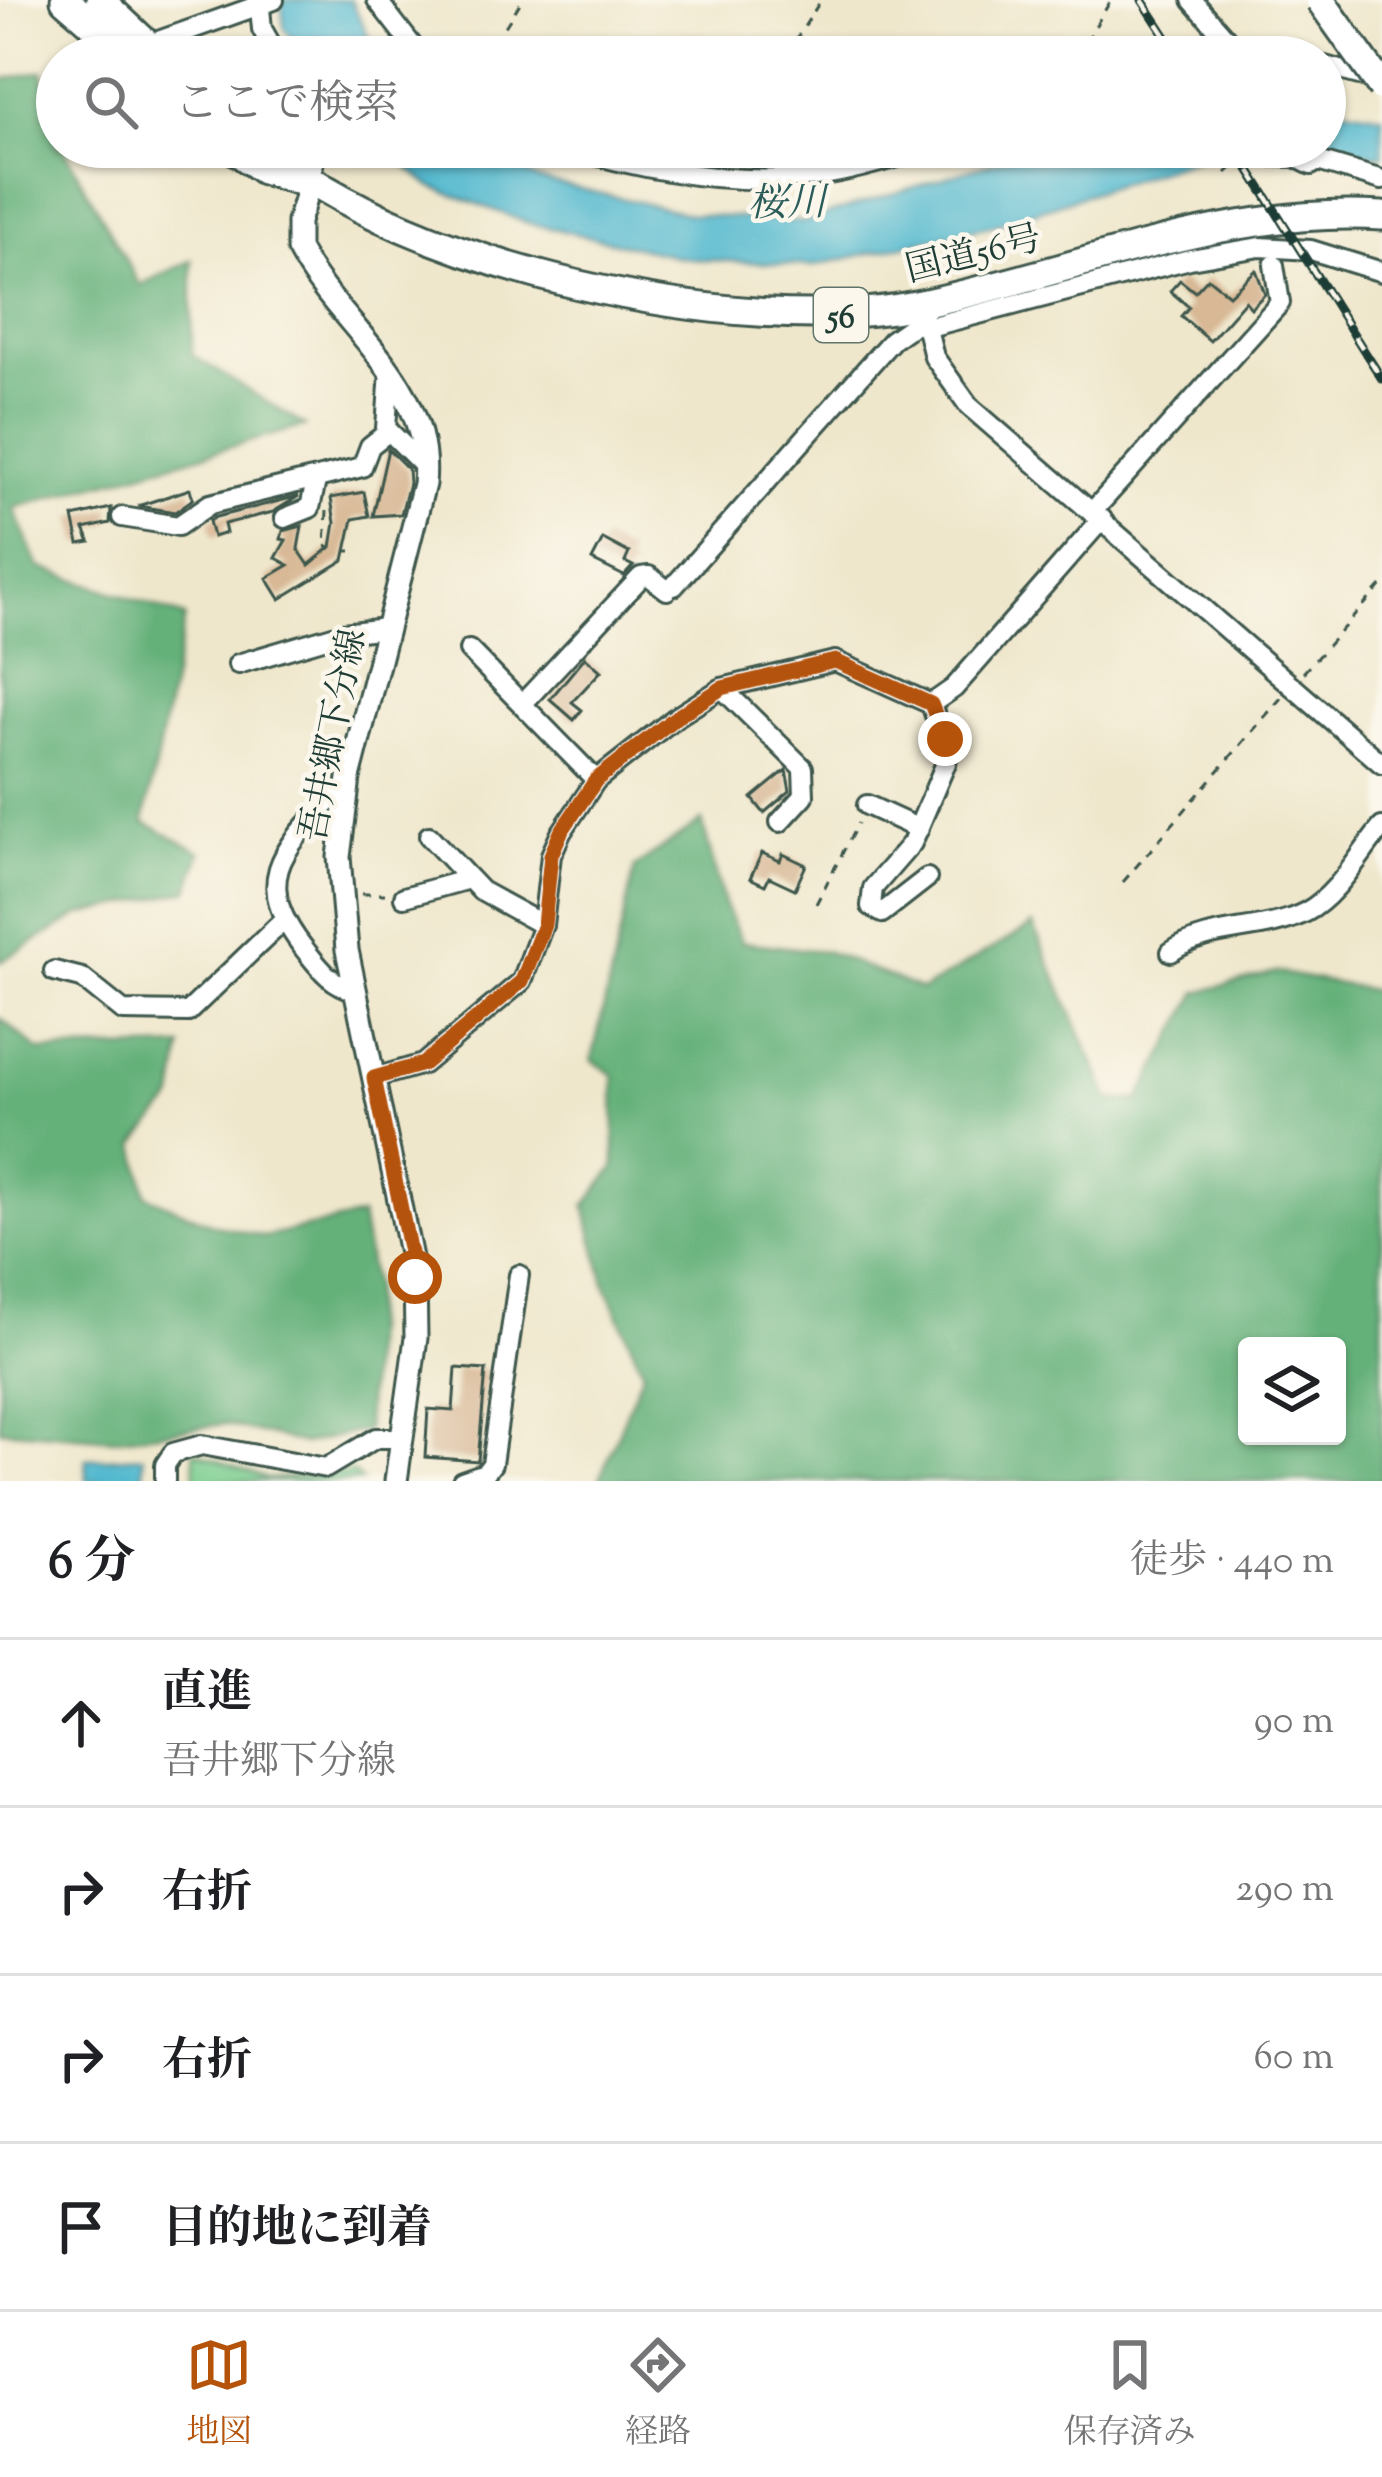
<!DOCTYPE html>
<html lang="ja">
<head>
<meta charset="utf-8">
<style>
  :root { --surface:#fff; --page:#f2f2f2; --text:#202124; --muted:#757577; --line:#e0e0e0; --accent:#b45309 }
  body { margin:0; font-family:"Sorts Mill Goudy","Noto Serif JP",serif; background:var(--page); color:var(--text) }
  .controls { position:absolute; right:36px; bottom:36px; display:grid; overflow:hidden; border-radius:12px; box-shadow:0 3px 9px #0004 }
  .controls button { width:108px; height:108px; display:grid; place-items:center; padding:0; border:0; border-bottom:3px solid var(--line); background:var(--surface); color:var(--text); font:60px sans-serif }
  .stop { position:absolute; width:36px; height:36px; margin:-27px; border:9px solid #b45309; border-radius:50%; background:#fff }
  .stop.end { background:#b45309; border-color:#fff; box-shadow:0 3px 12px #0008 }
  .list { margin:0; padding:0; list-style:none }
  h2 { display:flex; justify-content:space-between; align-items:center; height:156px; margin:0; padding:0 48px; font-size:51px }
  h2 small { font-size:39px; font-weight:400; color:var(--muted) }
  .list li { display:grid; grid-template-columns:78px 1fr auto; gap:36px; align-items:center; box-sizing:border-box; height:168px; padding:0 48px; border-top:3px solid var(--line) }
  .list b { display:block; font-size:45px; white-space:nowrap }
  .list p { margin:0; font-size:39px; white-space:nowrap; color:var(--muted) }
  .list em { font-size:39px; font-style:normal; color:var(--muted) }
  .icon { flex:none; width:66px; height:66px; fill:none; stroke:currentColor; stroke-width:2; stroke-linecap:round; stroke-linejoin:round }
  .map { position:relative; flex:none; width:1382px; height:1481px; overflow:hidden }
  .search { position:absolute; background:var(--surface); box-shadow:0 3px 9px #0004; left:36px; right:36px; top:36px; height:132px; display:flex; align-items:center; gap:30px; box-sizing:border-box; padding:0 42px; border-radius:66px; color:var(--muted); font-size:45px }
  .sheet { height:828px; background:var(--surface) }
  nav { display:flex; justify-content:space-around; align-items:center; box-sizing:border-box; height:168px; border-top:3px solid var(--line); background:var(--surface); font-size:33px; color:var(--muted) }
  nav a { display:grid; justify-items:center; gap:6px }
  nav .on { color:var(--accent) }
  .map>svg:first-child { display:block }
  .green { fill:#7cce90; stroke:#4e8662; stroke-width:3 }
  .forest { fill:#65b17a; stroke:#427757; stroke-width:3; fill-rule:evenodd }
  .water { fill:#50b7ce; stroke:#387a81; stroke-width:3 }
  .building { fill:#d8b895 }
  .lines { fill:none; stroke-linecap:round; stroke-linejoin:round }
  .minor-casing { stroke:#3e564b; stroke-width:24 }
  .major-casing { stroke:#3e564b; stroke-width:27 }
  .highway-casing { stroke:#3e564b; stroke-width:33 }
  .path { stroke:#3e564b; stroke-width:3; stroke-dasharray:9 9; stroke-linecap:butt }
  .minor { stroke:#fff; stroke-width:18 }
  .major { stroke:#fff; stroke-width:21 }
  .highway { stroke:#fff; stroke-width:27 }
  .rail-casing { stroke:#1f3d34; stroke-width:9 }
  .rail { stroke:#fbf7ec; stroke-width:4.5; stroke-dasharray:14; stroke-linecap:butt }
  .highway-bridge-casing { stroke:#3e564b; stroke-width:33; stroke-linecap:butt }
  .highway-bridge { stroke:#fff; stroke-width:27 }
  .route { stroke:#b45309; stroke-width:15 }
  .labels { text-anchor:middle; stroke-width:9; stroke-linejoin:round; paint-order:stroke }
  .shield { fill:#fbf7ec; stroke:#61756b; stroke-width:3 }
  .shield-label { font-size:33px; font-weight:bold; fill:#1f3d34 }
  .street-label { font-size:36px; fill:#1f3d34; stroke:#fbf7ec }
  .water-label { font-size:39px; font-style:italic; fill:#2b5c5a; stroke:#fbf7ec }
</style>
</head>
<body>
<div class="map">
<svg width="1382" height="1481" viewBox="0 0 1382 1481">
  <rect width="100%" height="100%" fill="#fbf7ec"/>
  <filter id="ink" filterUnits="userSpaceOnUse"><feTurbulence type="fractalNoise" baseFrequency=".00833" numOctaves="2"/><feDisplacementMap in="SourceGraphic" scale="24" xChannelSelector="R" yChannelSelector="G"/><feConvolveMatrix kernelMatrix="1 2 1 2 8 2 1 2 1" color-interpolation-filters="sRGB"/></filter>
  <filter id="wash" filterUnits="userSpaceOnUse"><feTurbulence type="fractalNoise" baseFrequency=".004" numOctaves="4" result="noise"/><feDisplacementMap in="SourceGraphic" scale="48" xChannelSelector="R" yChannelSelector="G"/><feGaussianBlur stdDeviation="2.7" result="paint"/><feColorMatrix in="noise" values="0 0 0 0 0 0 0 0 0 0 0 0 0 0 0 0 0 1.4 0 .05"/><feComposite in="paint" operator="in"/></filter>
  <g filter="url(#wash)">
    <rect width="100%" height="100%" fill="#efe7cc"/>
    <!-- green -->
    <path class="green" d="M194 1451 267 1479 352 1472 362 1481H195Z"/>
    <!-- forest -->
    <g class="forest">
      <path d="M43 71 57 147H63L140 285 192 260V355L305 426 14 508 39 567 185 617 144 822 201 852 189 890 80 915 0 962V80Z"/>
      <path d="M702 821 724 904 742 942 828 952 922 990 1033 925 1110 1100H1139L1198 992 1276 972 1371 990 1382 1001V1481H599L643 1371 606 1287 585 1206 615 1167 614 1075 592 1060 635 867ZM1337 1346V1436H1247V1346Z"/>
      <path d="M0 1018 39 1051 182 1047 174 1098 136 1144 146 1195 212 1224 264 1237 361 1216 373 1286 366 1430 304 1444 224 1424 114 1439 0 1430Z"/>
    </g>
    <!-- water -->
    <g class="water">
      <path d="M281 0H351L379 57H307L284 28Z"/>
      <path d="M1325 105 1382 115V156L1325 145Z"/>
      <path d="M384 147H479L537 179 691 214 803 222 1041 147H1230L998 224 813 266 689 259 528 223 430 186Z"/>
      <path d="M143 1456 144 1481H87L86 1459Z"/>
    </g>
    <g id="blocks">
      <!-- building -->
      <g class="building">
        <path d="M1256 270 1265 294 1251 308 1245 301 1210 341 1181 316 1189 307 1170 291 1180 280 1195 292 1208 278 1229 295Z"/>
        <path d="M388 449 408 469 409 483 401 514 373 516Z"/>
        <path d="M190 489 193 499 175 512 138 506Z"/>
        <path d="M364 492 369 516 353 519 344 560 280 599 267 578 289 565 276 558 286 540 281 539 283 531 302 526 298 549 309 565 331 547 335 523 331 498Z"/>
        <path d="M299 496 273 512 224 524 226 533 213 537 209 521 216 517Z"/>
        <path d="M111 508 110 523 84 529 90 542 79 544 73 517Z"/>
        <path d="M603 539 629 553 625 562 633 566 624 576 592 560Z"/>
        <path d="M585 657 601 671 572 702 582 710 574 720 550 699Z"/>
        <path d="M786 770 790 791 764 813 752 798Z"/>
        <path d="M762 853 780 861 783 854 806 865 795 889 769 877 765 885 750 878Z"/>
        <path d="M456 1368 486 1370 478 1461 425 1457 428 1409 453 1411Z"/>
      </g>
    </g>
  </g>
  <g filter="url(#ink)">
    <use href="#blocks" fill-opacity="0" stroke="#3e564b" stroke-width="3"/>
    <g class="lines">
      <defs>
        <g id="minor">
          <path d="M377 0 421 57"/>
          <path d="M1192 0 1230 43 1278 57"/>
          <path d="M260 8 262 29 278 57"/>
          <path d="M147 45 274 0"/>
          <path d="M1325 66 1378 80"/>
          <path d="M565 147C641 169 727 186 807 177 850 173 894 157 936 147"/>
          <path d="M1256 156 1295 157 1311 165 1318 161 1382 180"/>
          <path d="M310 183 316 147"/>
          <path d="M921 304 934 357 969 406 1382 764"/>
          <path d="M925 328 1190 259 1260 247 1311 250 1382 272"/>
          <path d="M390 371 386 428 425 467"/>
          <path d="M1093 511 1280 303 1274 265"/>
          <path d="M122 517 178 526 210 504 362 467 370 446 388 432"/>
          <path d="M285 518 310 508 316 481"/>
          <path d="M674 586 892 340 922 319"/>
          <path d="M469 650 596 780"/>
          <path d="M238 664 343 633 386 628"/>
          <path d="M722 688 803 768 804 796 780 822"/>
          <path d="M524 702 641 577 649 576 667 590"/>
          <path d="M931 704 954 688 1102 519"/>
          <path d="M346 793H337C282 850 249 880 306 951 321 970 331 984 356 991"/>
          <path d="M867 805 919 829"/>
          <path d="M429 836 481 891 543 925"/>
          <path d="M404 897 469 879"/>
          <path d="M1171 952C1210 925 1263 934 1306 912 1337 896 1360 853 1382 827"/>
          <path d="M54 971 82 978 123 1011 188 1012 282 922"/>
          <path d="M374 1078 423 1064 522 981 543 925 551 855 561 833 596 780 675 718 722 688 835 661 931 704 948 752 946 763 912 843 873 888 871 906 882 913 927 878"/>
          <path d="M165 1481V1465L173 1453 202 1445 326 1468 376 1438H401"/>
          <path d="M462 1481 485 1473 492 1464 519 1275"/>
        </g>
        <path id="major" d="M310 183 298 222V249C340 329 434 383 424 484L349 778 339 857 347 950 415 1277 416 1338 396 1481"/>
        <g id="highway">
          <path d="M65 0 131 57"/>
          <path d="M100 0 161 57"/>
          <path d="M231 147 263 170 300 181"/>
          <path d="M266 147C406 267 740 342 921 304 1075 272 1222 206 1382 216"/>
        </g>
      </defs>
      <!-- minor casing -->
      <use href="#minor" class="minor-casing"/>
      <!-- major casing -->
      <use href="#major" class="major-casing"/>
      <!-- highway casing -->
      <use href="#highway" class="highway-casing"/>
      <!-- path -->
      <g class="path">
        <path d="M486 57 522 0"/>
        <path d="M785 57 821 0"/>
        <path d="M1077 57 1111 0"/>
        <path d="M720 161 729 147"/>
        <path d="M1226 173 1242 158"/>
        <path d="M327 511 325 546 331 547"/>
        <path d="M346 551H351"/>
        <path d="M1303 673 1382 585"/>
        <path d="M1123 882 1281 698"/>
        <path d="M361 894H385"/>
        <path d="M816 904 858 823"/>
      </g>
      <!-- minor -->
      <use href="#minor" class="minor"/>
      <!-- major -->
      <use href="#major" class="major"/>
      <!-- highway -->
      <use href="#highway" class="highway"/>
      <defs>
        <g id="rail">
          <path d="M1142 0 1179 57"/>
          <path d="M1235 147 1382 379"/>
        </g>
      </defs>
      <!-- rail casing -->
      <use href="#rail" class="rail-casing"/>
      <!-- rail -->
      <use href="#rail" class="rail"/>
      <defs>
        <path id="highway-bridge" d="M1320 0 1382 87"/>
      </defs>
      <!-- highway-bridge casing -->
      <use href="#highway-bridge" class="highway-bridge-casing"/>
      <!-- highway-bridge -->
      <use href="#highway-bridge" class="highway-bridge"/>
    </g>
  </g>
  <g class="lines" filter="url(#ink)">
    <!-- route -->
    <path class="route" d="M415 1277 374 1078 423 1064 522 981 544 925 551 855 561 832 596 780 675 718 722 688 835 661 931 704 945 739"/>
  </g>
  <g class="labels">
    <!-- shield labels -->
    <rect class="shield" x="814" y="288" width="54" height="54" rx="9"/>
    <g class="shield-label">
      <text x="841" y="327">56</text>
    </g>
    <!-- street labels -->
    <g class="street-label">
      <text transform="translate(973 252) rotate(-14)" y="13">国道56号</text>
      <text transform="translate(331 735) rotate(-79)" y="13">吾井郷下分線</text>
    </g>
    <!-- water labels -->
    <g class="water-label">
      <text transform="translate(787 201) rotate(-1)" y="14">桜川</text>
    </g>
  </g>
</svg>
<div class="controls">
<button><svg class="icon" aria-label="layers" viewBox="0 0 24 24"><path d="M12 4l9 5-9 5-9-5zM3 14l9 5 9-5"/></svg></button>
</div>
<div class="stop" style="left:415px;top:1277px"></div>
<div class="stop end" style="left:945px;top:739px"></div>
<div class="search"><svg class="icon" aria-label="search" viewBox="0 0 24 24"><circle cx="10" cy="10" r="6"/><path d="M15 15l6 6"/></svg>ここで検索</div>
</div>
<section class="sheet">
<h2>6 分<small>徒歩 · 440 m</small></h2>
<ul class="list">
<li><svg class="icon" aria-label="ahead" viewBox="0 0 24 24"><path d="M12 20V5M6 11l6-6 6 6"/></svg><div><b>直進</b><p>吾井郷下分線</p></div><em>90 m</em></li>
<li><svg class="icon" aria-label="right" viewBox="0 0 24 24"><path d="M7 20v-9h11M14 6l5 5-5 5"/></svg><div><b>右折</b></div><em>290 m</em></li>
<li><svg class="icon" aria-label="right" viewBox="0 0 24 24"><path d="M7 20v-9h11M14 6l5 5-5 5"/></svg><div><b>右折</b></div><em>60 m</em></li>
<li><svg class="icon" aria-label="arrive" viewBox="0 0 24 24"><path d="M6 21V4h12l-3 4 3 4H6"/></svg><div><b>目的地に到着</b></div></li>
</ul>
</section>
<nav>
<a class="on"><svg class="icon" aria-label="map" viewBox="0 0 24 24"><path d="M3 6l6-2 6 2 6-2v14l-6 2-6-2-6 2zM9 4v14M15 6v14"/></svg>地図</a>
<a><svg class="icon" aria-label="directions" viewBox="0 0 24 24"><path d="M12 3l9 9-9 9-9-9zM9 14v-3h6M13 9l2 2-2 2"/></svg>経路</a>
<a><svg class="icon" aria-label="saved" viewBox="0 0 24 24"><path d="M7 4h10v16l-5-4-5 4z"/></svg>保存済み</a>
</nav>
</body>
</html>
